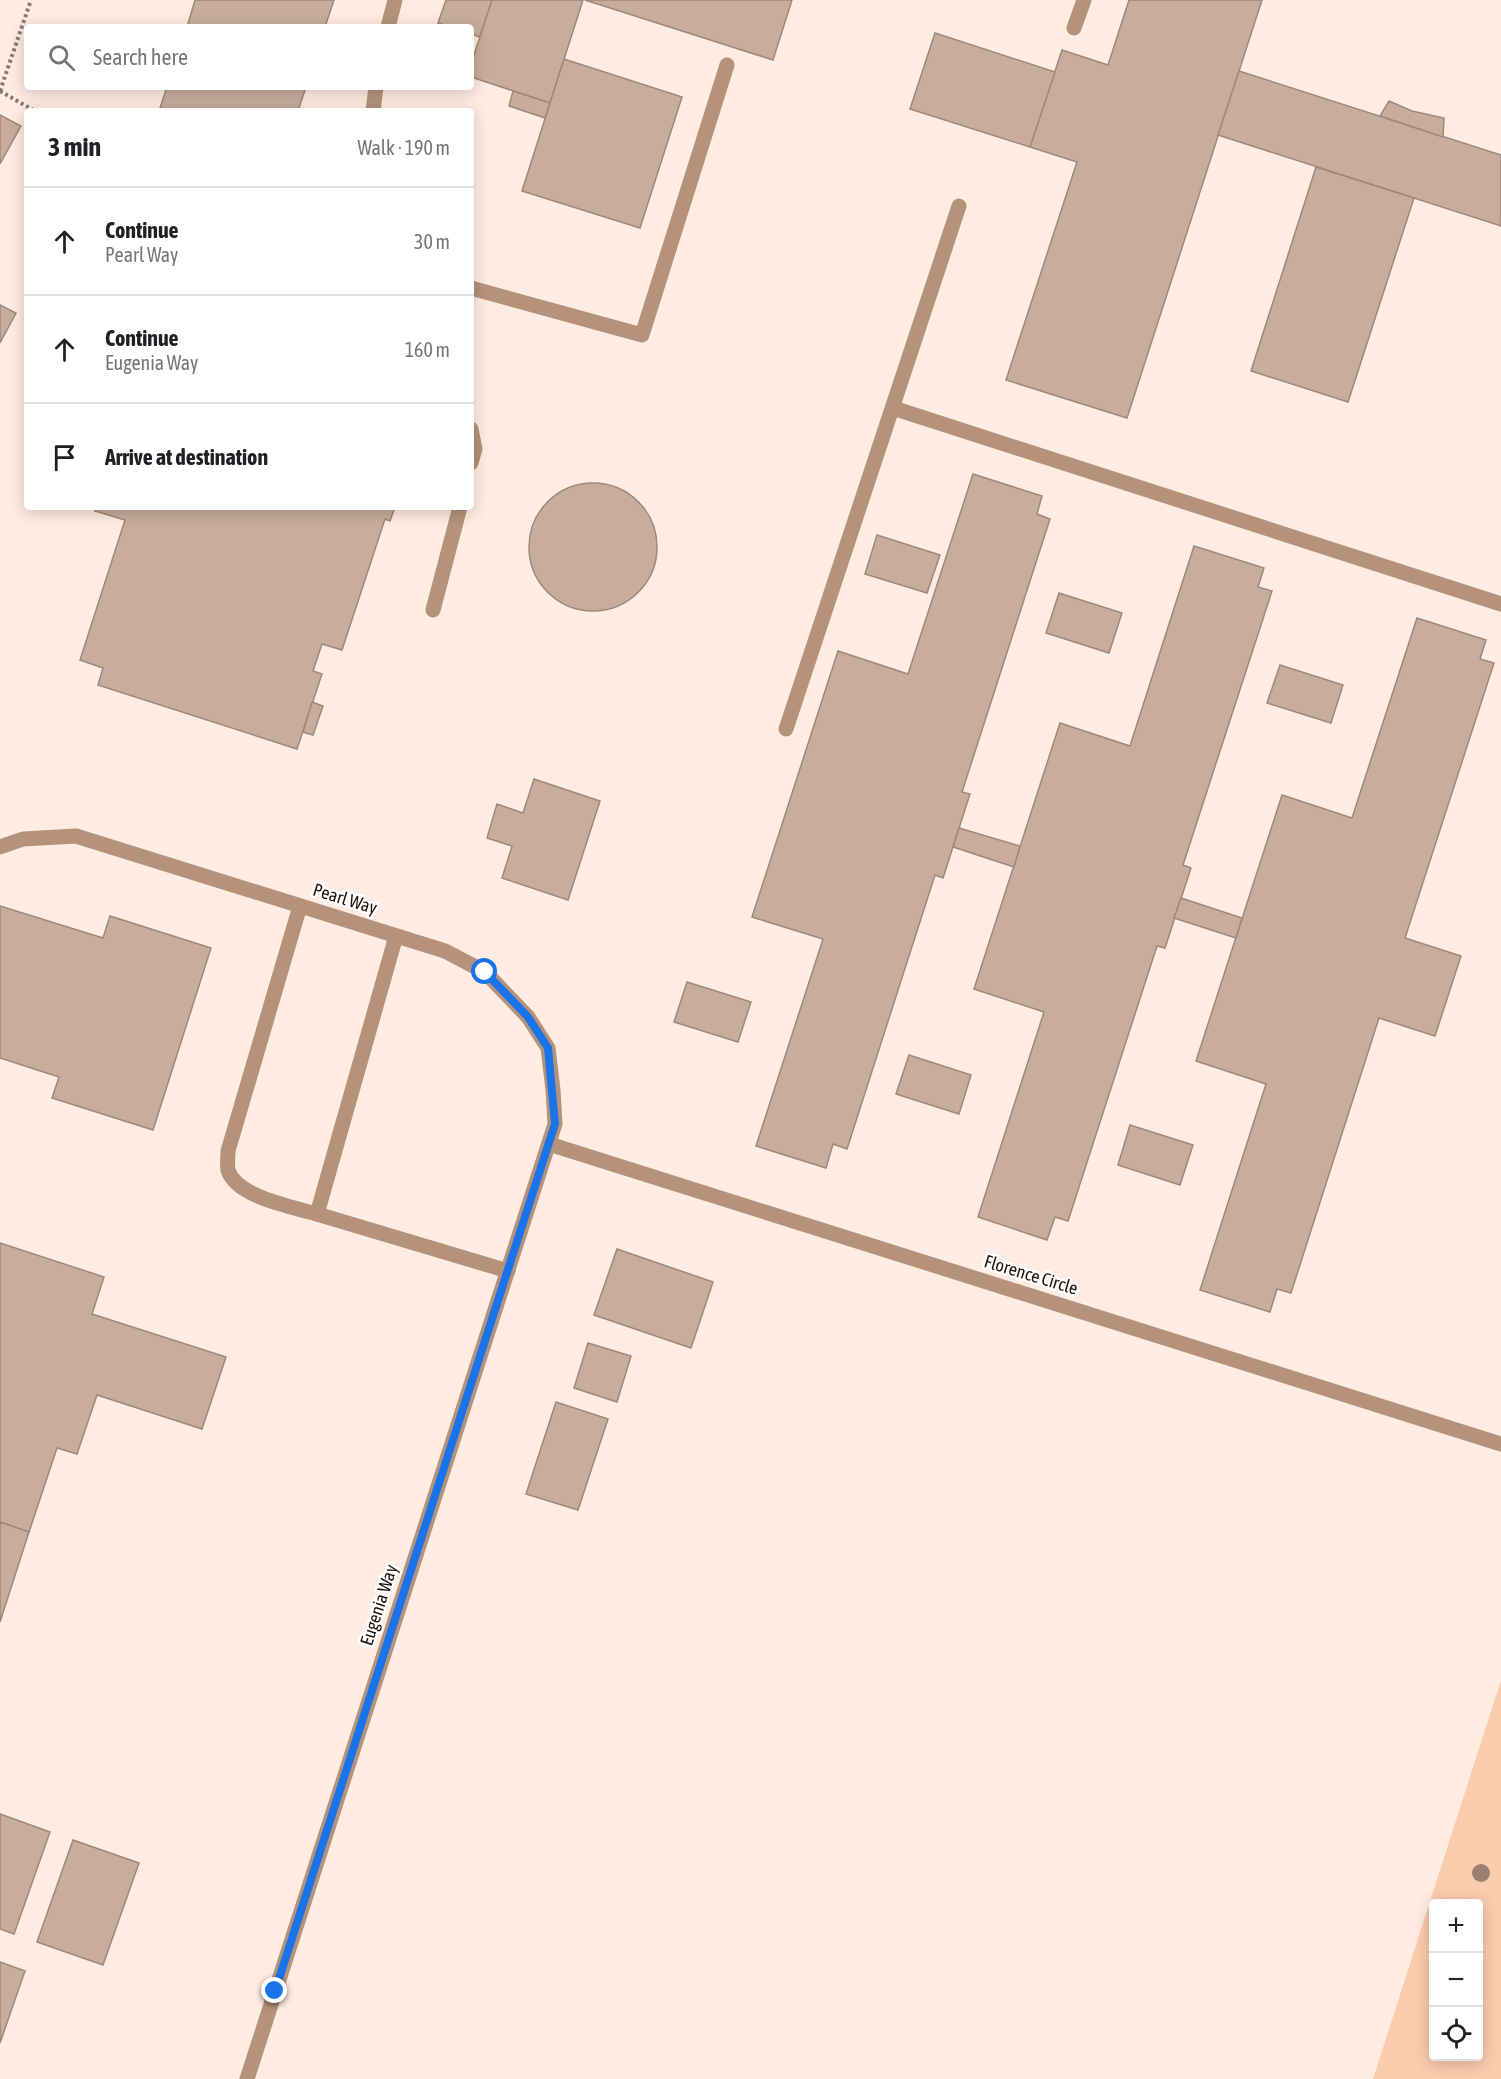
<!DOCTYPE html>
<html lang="en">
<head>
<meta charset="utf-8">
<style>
  :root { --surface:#fff; --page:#f2f2f2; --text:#202124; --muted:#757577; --line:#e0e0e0 }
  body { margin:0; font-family:"Asap Condensed",sans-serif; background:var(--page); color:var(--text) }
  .controls { position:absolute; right:18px; bottom:18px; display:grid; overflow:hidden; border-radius:6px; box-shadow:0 3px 15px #0003 }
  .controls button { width:54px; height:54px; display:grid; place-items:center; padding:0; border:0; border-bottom:2px solid var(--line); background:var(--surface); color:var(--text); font:30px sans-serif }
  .stop { position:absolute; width:18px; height:18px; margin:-14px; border:4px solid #1a73e8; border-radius:50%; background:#fff }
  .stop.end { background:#1a73e8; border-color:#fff; box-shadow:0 2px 6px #0008 }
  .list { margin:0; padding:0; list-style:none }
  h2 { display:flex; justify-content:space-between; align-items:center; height:78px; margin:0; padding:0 24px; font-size:26px }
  h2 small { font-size:20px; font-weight:400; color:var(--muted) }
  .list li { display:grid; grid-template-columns:39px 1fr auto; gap:18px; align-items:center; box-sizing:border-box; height:108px; padding:0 24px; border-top:2px solid var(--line) }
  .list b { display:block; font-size:22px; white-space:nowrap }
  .list p { margin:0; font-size:20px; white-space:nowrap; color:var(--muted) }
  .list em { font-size:20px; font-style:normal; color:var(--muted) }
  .icon { flex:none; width:33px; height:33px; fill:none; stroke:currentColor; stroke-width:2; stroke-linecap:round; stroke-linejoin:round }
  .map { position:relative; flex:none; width:1501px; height:2079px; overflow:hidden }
  .search { position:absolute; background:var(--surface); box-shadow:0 3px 15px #0003; left:24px; top:24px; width:450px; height:66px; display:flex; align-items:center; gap:15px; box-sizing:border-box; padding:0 21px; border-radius:6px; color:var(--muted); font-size:22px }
  .panel { position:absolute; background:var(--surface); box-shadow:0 3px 15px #0003; left:24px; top:108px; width:450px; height:402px; border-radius:6px }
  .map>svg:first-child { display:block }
  .green { fill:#fbcbae; fill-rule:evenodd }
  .building { fill:#c8ad9c; stroke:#a18778; stroke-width:1.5 }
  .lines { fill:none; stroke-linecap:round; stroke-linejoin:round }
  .path { stroke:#887a72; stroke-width:4; stroke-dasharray:3 3; stroke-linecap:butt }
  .lane { stroke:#b7927b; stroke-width:15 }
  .street { stroke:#b7927b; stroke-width:15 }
  .tree { fill:#9b806f }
  .route { stroke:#1a73e8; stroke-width:8 }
  .labels { text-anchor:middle; stroke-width:5; stroke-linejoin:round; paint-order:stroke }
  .street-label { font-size:18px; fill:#1c120c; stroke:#fff }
</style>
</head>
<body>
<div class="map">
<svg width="1501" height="2079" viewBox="0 0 1501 2079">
  <rect width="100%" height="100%" fill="#feece2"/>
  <!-- green -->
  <path class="green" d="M1501 1680V2079H1373ZM1434 1904H1478V2056H1434Z"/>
  <!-- building -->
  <g class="building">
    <path d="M195 0H334L325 27H187Z"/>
    <path d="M446 0H492L480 37 471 34V27H451L438 23Z"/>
    <path d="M492 0H583L550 103 471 77V64Z"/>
    <path d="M585 0H792L773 60Z"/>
    <path d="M1129 0H1262L1127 418 1006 380 1077 162 1030 147 1062 50 1108 65Z"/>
    <path d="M935 33 1055 72 1030 147 910 109Z"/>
    <path d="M564 59 682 97 640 228 522 191Z"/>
    <path d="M1239 71 1501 155V226L1218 135Z"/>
    <path d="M167 87H306L298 111H159Z"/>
    <path d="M513 91 550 103 545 118 509 106Z"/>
    <path d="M1389 101 1412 111 1444 118 1443 137 1380 116Z"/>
    <path d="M0 115 21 126 0 164Z"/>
    <path d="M1316 167 1414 198 1348 402 1251 371Z"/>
    <path d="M0 305 16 313 0 343Z"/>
    <path d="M973 474 1042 496 1037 514 1050 519 962 792 970 794 943 878 935 875 847 1149 833 1144 826 1168 756 1146 823 939 752 917 838 651 908 674Z"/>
    <circle cx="593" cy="547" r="64"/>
    <path d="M97 507H395L390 521 385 519 342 650 322 644 313 671 322 674 297 749 98 685 103 668 80 660 125 520 95 511Z"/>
    <path d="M877 535 940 555 927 593 865 574Z"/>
    <path d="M1194 546 1264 568 1258 587 1272 591 1183 865 1191 868 1165 948 1157 946 1068 1221 1055 1217 1047 1240 978 1217 1044 1012 974 989 1060 723 1130 746Z"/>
    <path d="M1059 593 1122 613 1109 653 1046 633Z"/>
    <path d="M1417 618 1486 640 1480 659 1494 663 1405 938 1461 956 1435 1036 1379 1018 1291 1293 1277 1289 1270 1312 1200 1290 1266 1084 1196 1061 1282 795 1352 818Z"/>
    <path d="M1280 665 1343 685 1331 723 1267 703Z"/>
    <path d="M312 702 323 706 313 735 303 732Z"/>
    <path d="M534 779 600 801 568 900 502 878 512 846 487 838 497 804 523 813Z"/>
    <path d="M959 828 1020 846 1014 867 953 847Z"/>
    <path d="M1181 898 1242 918 1236 938 1174 918Z"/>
    <path d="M0 906 103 938 110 916 211 948 153 1130 52 1098 59 1077 0 1058Z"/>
    <path d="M687 982 751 1002 738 1042 674 1022Z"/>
    <path d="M909 1055 971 1075 959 1114 896 1094Z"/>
    <path d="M1130 1125 1193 1145 1180 1185 1118 1165Z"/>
    <path d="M0 1243 104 1277 92 1314 226 1357 202 1429 97 1395 77 1454 57 1448 29 1532 0 1522Z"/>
    <path d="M617 1249 713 1282 691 1348 594 1315Z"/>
    <path d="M588 1343 631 1356 617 1402 574 1388Z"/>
    <path d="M556 1402 608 1419 578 1510 526 1494Z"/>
    <path d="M0 1522 29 1532 0 1622Z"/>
    <path d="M0 1814 50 1832 14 1934 0 1929Z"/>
    <path d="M73 1840 139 1863 103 1965 37 1942Z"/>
    <path d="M0 1962 25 1971 0 2043Z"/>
  </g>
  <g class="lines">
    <!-- path -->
    <g class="path">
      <path d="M0 91 31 0"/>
      <path d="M0 91 35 111"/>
    </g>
    <!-- lane -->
    <g class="lane">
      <path d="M388 27 395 0"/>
      <path d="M1074 28 1084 0"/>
      <path d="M373 111 376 87"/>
      <path d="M471 288 642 335 727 65"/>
      <path d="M893 408 1501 604"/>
      <path d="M471 429 475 449 471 463"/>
      <path d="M433 610 460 507"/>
      <path d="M786 729 959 206"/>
      <path d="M300 906 228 1151C228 1156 227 1164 228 1170 236 1197 293 1207 317 1214L396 936"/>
      <path d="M317 1214 508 1271"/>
    </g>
    <!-- street -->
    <g class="street">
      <path d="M0 847 23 839 76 836 445 951 485 972 528 1017 548 1048 553 1090 555 1124 247 2079"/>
      <path d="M549 1144 1501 1444"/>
    </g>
  </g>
  <!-- trees -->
  <circle class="tree" cx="1481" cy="1873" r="9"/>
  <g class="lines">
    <!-- route -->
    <path class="route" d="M275 1991 555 1124 548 1048 528 1017 485 972"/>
  </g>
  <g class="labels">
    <!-- street labels -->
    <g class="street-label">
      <text transform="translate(345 899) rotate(17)" y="6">Pearl Way</text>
      <text transform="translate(1031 1275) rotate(17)" y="6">Florence Circle</text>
      <text transform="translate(379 1605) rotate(-72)" y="6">Eugenia Way</text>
    </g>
  </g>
</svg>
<div class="controls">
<button>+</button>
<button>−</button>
<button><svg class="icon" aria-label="locate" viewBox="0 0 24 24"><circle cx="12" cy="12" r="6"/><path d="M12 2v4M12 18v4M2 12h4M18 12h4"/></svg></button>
</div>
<div class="stop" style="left:485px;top:972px"></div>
<div class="stop end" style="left:275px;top:1991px"></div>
<div class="search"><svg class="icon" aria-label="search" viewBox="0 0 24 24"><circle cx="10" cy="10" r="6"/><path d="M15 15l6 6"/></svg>Search here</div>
<section class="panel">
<h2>3 min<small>Walk · 190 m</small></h2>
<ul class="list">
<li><svg class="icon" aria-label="ahead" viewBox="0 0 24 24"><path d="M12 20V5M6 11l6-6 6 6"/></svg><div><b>Continue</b><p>Pearl Way</p></div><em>30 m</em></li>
<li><svg class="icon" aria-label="ahead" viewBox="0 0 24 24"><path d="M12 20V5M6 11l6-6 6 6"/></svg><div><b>Continue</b><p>Eugenia Way</p></div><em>160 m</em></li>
<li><svg class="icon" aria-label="arrive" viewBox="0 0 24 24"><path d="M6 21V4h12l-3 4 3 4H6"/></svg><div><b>Arrive at destination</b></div></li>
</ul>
</section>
</div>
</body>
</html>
